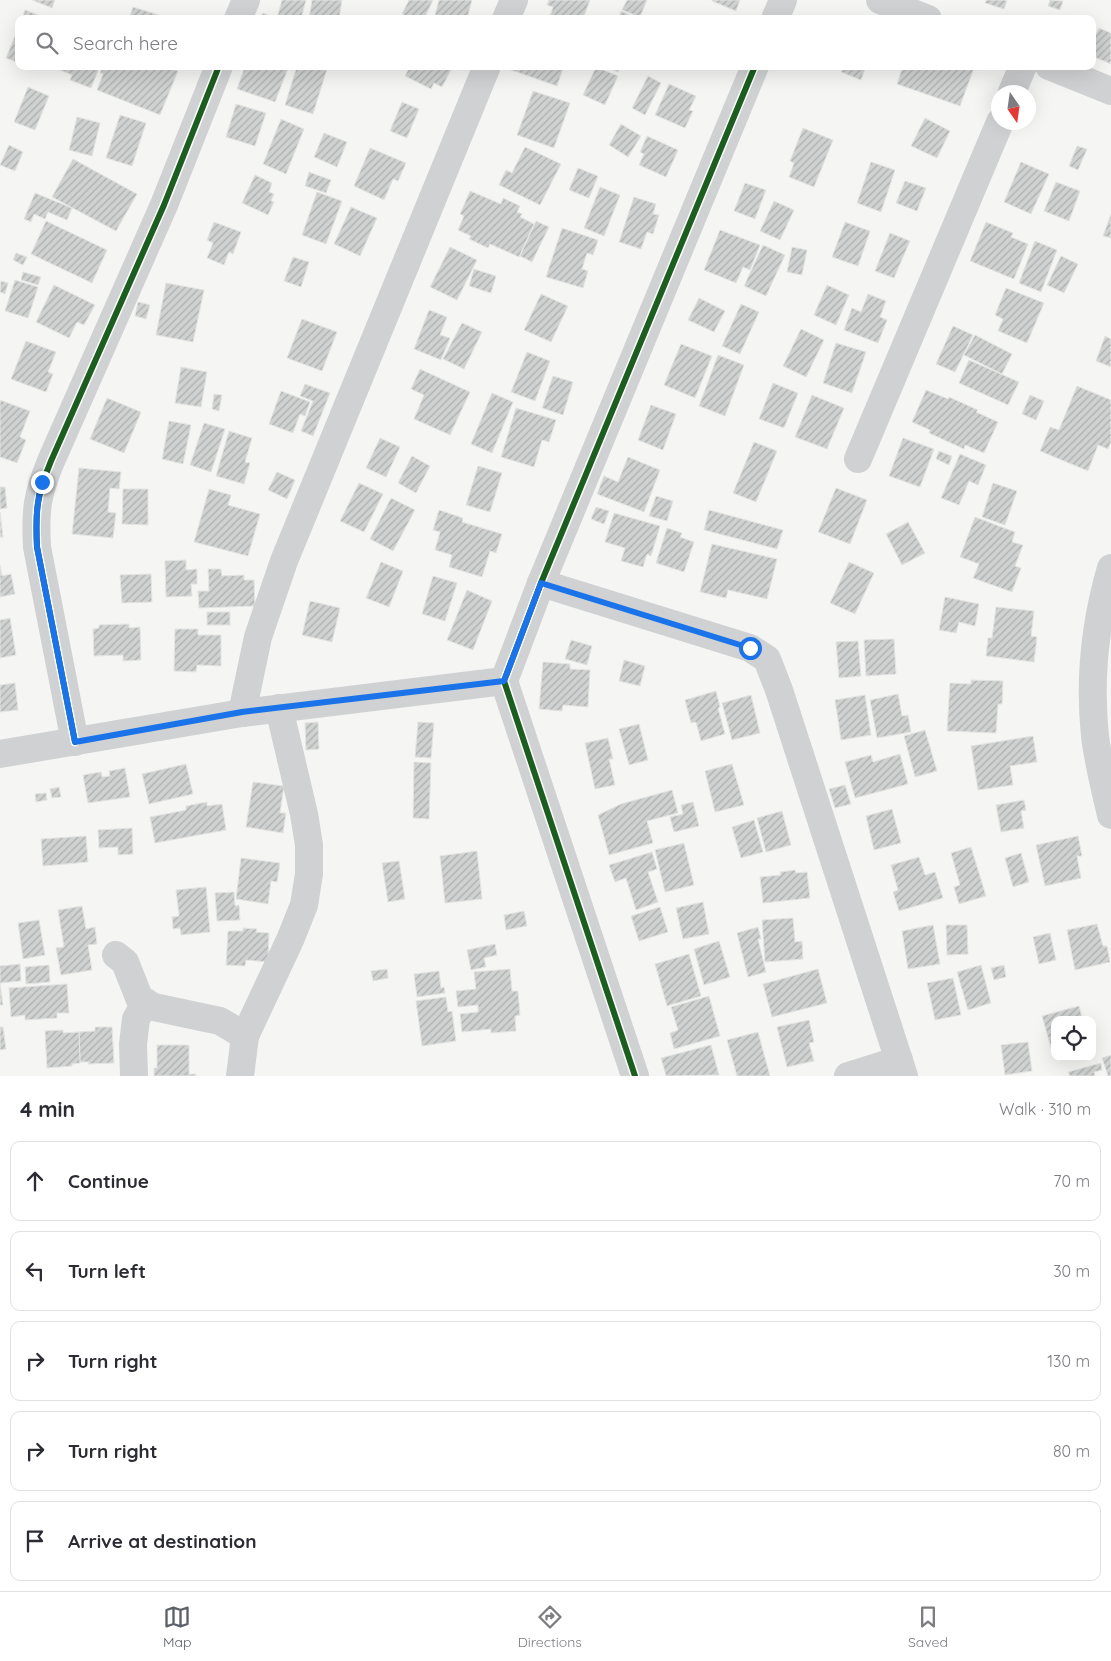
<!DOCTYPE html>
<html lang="en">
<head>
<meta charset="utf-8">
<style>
  :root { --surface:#fff; --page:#f2f2f3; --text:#2b2b33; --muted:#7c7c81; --line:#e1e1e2; --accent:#5b6169 }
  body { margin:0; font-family:Quicksand,sans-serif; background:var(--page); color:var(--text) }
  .controls { position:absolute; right:15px; bottom:15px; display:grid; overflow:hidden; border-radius:10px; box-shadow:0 5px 20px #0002 }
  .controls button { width:45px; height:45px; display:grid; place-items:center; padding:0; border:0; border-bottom:1px solid var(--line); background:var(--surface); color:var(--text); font:25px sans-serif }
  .compass { position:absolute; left:991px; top:85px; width:45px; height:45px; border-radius:50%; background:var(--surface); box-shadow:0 5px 20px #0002; rotate:167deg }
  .stop { position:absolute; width:15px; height:15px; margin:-11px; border:4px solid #1a73e8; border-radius:50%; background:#fff }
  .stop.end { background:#1a73e8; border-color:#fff; box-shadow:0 1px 5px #0008 }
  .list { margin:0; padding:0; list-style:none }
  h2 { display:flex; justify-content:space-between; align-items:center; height:65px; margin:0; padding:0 20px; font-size:21px }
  h2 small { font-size:16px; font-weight:400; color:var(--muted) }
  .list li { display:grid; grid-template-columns:32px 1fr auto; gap:15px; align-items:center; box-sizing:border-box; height:80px; margin:0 10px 10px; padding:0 10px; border:1px solid var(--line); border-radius:10px }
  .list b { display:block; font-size:19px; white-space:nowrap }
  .list em { font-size:16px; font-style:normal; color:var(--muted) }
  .icon { flex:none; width:28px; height:28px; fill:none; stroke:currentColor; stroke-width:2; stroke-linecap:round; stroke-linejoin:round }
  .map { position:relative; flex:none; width:1111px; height:1076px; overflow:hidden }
  .search { position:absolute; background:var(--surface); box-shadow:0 5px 20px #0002; left:15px; right:15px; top:15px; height:55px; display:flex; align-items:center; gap:12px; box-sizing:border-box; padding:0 18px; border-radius:10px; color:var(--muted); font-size:19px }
  .sheet { height:515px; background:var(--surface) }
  nav { display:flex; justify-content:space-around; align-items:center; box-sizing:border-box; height:70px; border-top:1px solid var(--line); background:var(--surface); font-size:14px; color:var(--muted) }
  nav a { display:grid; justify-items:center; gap:2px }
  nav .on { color:var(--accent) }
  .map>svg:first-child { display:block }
  .building { fill:url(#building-hatch); stroke:#e4e4e3 }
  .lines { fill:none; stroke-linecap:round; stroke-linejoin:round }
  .minor { stroke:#d0d1d2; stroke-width:28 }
  .cycleway-casing { stroke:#fff; stroke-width:9 }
  .cycleway { stroke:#1b5e20; stroke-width:6 }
  .route { stroke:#1a73e8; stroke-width:6 }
</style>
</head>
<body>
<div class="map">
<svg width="1111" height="1076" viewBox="0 0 1111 1076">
  <defs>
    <pattern id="building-hatch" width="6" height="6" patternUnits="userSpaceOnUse" patternTransform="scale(1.25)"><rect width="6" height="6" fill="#d0d2d1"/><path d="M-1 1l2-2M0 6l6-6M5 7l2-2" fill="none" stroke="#acafaf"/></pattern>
  </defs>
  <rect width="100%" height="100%" fill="#f5f5f3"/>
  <!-- building -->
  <g class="building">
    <path d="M32 0H55L52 8Z"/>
    <path d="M282 0H306L301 19 277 18Z"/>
    <path d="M312 0H342L339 19H309Z"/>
    <path d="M409 0H433L424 19H412L402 14Z"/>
    <path d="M439 0H472L467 19H434Z"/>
    <path d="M549 0H590L583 19H549L553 7 547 5Z"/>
    <path d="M627 0H647L640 17 622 10Z"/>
    <path d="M712 0H740L736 11 712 1Z"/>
    <path d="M986 0H1004L1007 1 1004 9 985 3Z"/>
    <path d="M1050 0 1063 1 1060 10 1048 6Z"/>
    <path d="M133 7 159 15 158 19H129Z"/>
    <path d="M25 10 49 19H22Z"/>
    <path d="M621 11 639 19H618Z"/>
    <path d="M263 13 278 19H260Z"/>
    <path d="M19 26V63L6 58Z"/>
    <path d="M1099 28 1111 33V64L1092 56V43Z"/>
    <path d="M50 66H100L91 88 70 80 72 75Z"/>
    <path d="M103 66H144L149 68 150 66H165L178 71 160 115 97 90 103 74 100 73Z"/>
    <path d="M245 66H289L275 102 237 89Z"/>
    <path d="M297 66H328L313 114 285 105Z"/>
    <path d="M410 66H453L442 87 434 83 431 89 405 76Z"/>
    <path d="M513 66H564L557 86 511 70Z"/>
    <path d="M608 66H620L618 72 608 68Z"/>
    <path d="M844 66H866L861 80 841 72Z"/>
    <path d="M903 66H970L974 68 960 106 897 84Z"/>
    <path d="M596 67 618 76 605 105 583 95Z"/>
    <path d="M648 76 661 83 645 115 632 108Z"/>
    <path d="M669 84 696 96 689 110 693 111 685 128 655 115Z"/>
    <path d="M28 87 49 96 35 130 14 122Z"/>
    <path d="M533 91 570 103 554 148 517 135Z"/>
    <path d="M402 102 419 109 407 138 390 131Z"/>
    <path d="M236 104 266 113 255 146 226 137Z"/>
    <path d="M120 115 146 123 132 166 106 158Z"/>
    <path d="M77 117 100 123 92 156 69 150Z"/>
    <path d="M925 118 950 131 937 158 911 146Z"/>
    <path d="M281 119 304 129 286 174 263 164Z"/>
    <path d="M621 124 641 136 628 157 609 145Z"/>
    <path d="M803 128 833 140 814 187 789 177 794 163 790 161Z"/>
    <path d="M324 133 347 142 337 167 314 157Z"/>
    <path d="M647 136 678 150 666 177 639 165 644 154 640 152Z"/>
    <path d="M9 145 23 152 15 171 0 165Z"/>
    <path d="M1077 146 1087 149 1078 170 1069 166Z"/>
    <path d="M525 147 561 164 540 205 499 185 506 170 512 173Z"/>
    <path d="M370 148 406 163 398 181 393 179 384 200 354 186Z"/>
    <path d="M73 159 137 194 116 231 52 197Z"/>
    <path d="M871 162 895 170 881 212 857 203Z"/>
    <path d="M1021 162 1049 174 1031 214 1004 202Z"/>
    <path d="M578 168 598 176 589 198 569 190Z"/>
    <path d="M309 172 331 180 326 193 305 186Z"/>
    <path d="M255 175 272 183 269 192 274 194 271 201 274 202 268 215 242 203Z"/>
    <path d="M905 181 926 188 917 211 896 203Z"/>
    <path d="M1056 182 1080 191 1069 221 1044 211Z"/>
    <path d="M745 183 766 190 755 219 734 211Z"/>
    <path d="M600 187 620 195 604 236 584 228Z"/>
    <path d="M470 191 501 204 503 198 520 206 517 212 522 214 520 217 534 224 519 257 490 244 488 248 469 239 471 236 458 230 464 216 460 214Z"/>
    <path d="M317 192 342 201 326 244 302 235Z"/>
    <path d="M35 193 72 208 67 220 48 212 45 219 34 214 31 222 24 219Z"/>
    <path d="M634 197 656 204 653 214 659 215 653 234 647 232 641 249 619 242Z"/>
    <path d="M774 201 794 210 780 240 760 231Z"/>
    <path d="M351 207 377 218 360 256 334 244Z"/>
    <path d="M1111 214V238L1103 236Z"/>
    <path d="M46 221 107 250 92 283 31 254Z"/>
    <path d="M536 221 549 227 532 262 520 256Z"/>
    <path d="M214 222 241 232 233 254 229 252 224 265 207 258 213 243 207 240Z"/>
    <path d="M845 222 870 231 858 266 832 257Z"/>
    <path d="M986 222 1013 233 1011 237 1028 244 1014 279 970 261Z"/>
    <path d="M562 228 598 240 593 255 587 253 582 269 588 271 583 288 546 277Z"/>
    <path d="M720 230 760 245 750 270 743 267 736 283 704 270Z"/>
    <path d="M890 233 910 241 894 278 875 271Z"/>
    <path d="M1035 241 1057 250 1041 292 1019 283Z"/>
    <path d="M763 245 785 255 766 296 744 286Z"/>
    <path d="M450 247 477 260 457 300 430 287Z"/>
    <path d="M792 247 807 250 802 275 787 272Z"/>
    <path d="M16 253 27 257 23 265 13 260Z"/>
    <path d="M1061 256 1078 264 1064 293 1047 285Z"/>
    <path d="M293 257 309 262 301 287 284 281Z"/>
    <path d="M474 269 496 276 491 293 469 286Z"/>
    <path d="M23 272 41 277 38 285 21 280Z"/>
    <path d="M15 280 38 287 28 318 5 311Z"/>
    <path d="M1 281 8 283 5 294 0 292Z"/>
    <path d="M166 283 204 290 193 342 156 335Z"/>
    <path d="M54 285 95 305 84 325 77 322 69 338 36 322Z"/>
    <path d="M827 285 849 295 836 325 814 315Z"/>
    <path d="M1006 288 1044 303 1027 343 998 331 1003 319 995 315Z"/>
    <path d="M541 294 568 306 551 342 524 330Z"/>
    <path d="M868 294 886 301 880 317 887 320 878 343 844 330 852 308 861 312Z"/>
    <path d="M699 298 725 311 714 332 688 320Z"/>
    <path d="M138 302 150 305 146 319 135 316Z"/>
    <path d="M741 304 759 312 740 354 722 346Z"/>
    <path d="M429 310 447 317 440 335 450 338 441 360 414 349Z"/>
    <path d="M302 319 337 332 322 371 287 358Z"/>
    <path d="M462 323 482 332 464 369 443 359Z"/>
    <path d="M953 326 973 335 955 372 936 364Z"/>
    <path d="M801 329 824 340 806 377 783 366Z"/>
    <path d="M975 335 1012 354 1002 374 964 355Z"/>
    <path d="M1105 336 1111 339V367L1096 361Z"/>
    <path d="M26 341 56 352 48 372 53 374 46 392 11 379Z"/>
    <path d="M836 343 866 352 852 393 823 383Z"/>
    <path d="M681 344 712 356 695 398 664 385Z"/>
    <path d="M527 352 550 361 535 401 511 392Z"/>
    <path d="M718 355 744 365 725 416 699 406Z"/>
    <path d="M969 360 1019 382 1008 405 959 383Z"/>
    <path d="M181 367 207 372 201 407 175 403Z"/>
    <path d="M420 369 470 392 450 435 414 419 424 395 411 389Z"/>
    <path d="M553 376 573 382 563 415 542 408Z"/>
    <path d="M773 383 798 393 784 428 759 419Z"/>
    <path d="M305 384 330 393 313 436 301 431 313 401 300 396Z"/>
    <path d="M1077 386 1111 400V442L1108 449 1098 445 1088 471 1040 451 1050 427 1059 430Z"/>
    <path d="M926 390 948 399 949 397 978 410 976 412 998 422 984 453 965 445 964 449 929 433 930 430 912 422Z"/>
    <path d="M281 391 310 402 305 416 300 414 293 433 269 424Z"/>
    <path d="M492 393 513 402 492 453 471 444Z"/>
    <path d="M214 394 222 395 219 411 212 409Z"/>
    <path d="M812 395 844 408 827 449 795 437Z"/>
    <path d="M1030 395 1044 401 1036 420 1022 414Z"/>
    <path d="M107 398 141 412 124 453 90 439Z"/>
    <path d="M0 400 30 411 20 437 26 440 17 463 0 457Z"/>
    <path d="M651 405 676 414 663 450 638 440Z"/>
    <path d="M516 408 556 420 549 442 542 440 534 467 501 457Z"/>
    <path d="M169 421 191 425 183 464 162 459Z"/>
    <path d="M204 423 225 429 211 472 190 465Z"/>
    <path d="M229 431 252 438 245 462 250 463 244 484 216 476Z"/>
    <path d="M380 438 400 447 386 477 366 468Z"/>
    <path d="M903 438 934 449 920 487 889 476Z"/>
    <path d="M754 442 777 451 756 502 733 493Z"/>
    <path d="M939 451 952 456 949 465 936 459Z"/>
    <path d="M960 454 986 465 978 485 969 481 959 505 941 498Z"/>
    <path d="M412 456 430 466 416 493 398 483Z"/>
    <path d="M628 457 660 470 644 512 597 494 604 476 618 482Z"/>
    <path d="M478 466 502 473 490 512 466 505Z"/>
    <path d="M79 468 121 472 119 489 110 488 108 512 116 513 113 538 72 534Z"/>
    <path d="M277 472 295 480 287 499 268 490Z"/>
    <path d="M359 483 383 494 364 532 340 521Z"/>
    <path d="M993 483 1017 491 1005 525 982 517Z"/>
    <path d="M0 487H5L7 508 0 509Z"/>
    <path d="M836 488 867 500 850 544 818 532Z"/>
    <path d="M123 489H148V525L122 524Z"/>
    <path d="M209 489 231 495 228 505 260 514 248 556 194 542Z"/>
    <path d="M656 496 673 501 667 521 649 516Z"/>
    <path d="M391 498 415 510 393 551 370 539Z"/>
    <path d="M596 507 609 511 604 524 591 519Z"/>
    <path d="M439 510 463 518 462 522 502 534 496 553 490 551 482 577 449 567 452 555 435 550 440 532 433 530Z"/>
    <path d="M709 510 783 530 777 549 704 530Z"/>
    <path d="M0 512 3 537H0Z"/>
    <path d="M614 513 660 526 651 556 647 554 643 567 621 561 625 548 605 542Z"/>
    <path d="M975 517 1015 532 1012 542 1023 545 1015 566 1021 568 1012 592 973 578 979 564 960 557Z"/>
    <path d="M908 522 925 553 902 565 886 534Z"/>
    <path d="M667 528 682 533 680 537 694 542 684 572 656 563Z"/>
    <path d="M712 544 777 559 767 599 728 590 726 598 700 592Z"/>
    <path d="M186 560V570L197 569V584H191L192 596 166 597 165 561Z"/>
    <path d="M381 562 403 571 389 607 366 598Z"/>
    <path d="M849 562 874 573 855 614 830 603Z"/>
    <path d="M0 565 2 576 11 574 15 594 0 597Z"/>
    <path d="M208 569H221L222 576 244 575V580H254L255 606 199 608 198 591H209Z"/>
    <path d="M151 574 152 602 122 603 120 575Z"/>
    <path d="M433 576 457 583 445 621 422 614Z"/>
    <path d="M467 590 492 601 473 650 447 640Z"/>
    <path d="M945 597 979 604 975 626 959 622 956 633 939 630Z"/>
    <path d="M310 601 340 608 332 642 302 635Z"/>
    <path d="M996 607 1034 611 1031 636 1037 637 1034 662 986 656 988 638H992Z"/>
    <rect x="207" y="612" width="23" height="13"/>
    <path d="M10 618 16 655 0 658V620Z"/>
    <path d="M129 624V628L140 627 141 660 123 661V655L94 656 93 629 99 628V625Z"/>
    <path d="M175 629H198V635H221V666L197 665 196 672 174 671Z"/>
    <path d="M894 639 896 674 866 676 864 640Z"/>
    <path d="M571 640 592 646 587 665 565 659Z"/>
    <path d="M858 641 861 676 839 678 836 642Z"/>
    <path d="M624 660 645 666 640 686 619 681Z"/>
    <path d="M543 662 570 664V669L590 670 588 707 563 705 562 711 539 709Z"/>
    <path d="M971 680 1003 681 1002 704H998L996 733 947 731 950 683 971 684Z"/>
    <path d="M15 683 18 710 0 712V685Z"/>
    <path d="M716 691 720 707 718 708 725 734 701 741 696 722 691 723 685 700Z"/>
    <path d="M898 694 902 716 908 715 911 732 877 738 870 700Z"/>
    <path d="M751 695 760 733 732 740 722 703Z"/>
    <path d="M865 695 871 735 841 740 835 700Z"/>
    <path d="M318 722 319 749 306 750 305 723Z"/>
    <path d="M418 722 434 723 431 758 415 757Z"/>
    <path d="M639 724 648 760 629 765 619 729Z"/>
    <path d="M925 730 937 771 915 777 904 736Z"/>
    <path d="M1033 736 1037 762 1010 766 1013 785 978 790 971 746Z"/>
    <path d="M608 738 613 759H609L615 785 595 789 585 743Z"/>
    <path d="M900 754 908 784 855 798 845 762 871 755 873 762Z"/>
    <path d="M414 762 431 763 429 819 413 818Z"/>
    <path d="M186 764 193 794 149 804 142 774Z"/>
    <path d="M732 764 744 805 715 812 705 771Z"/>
    <path d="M125 768 130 797 88 803 83 775 101 772 102 777 110 776 109 771Z"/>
    <path d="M253 782 284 786 280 813H286L283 833 246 827Z"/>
    <path d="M845 785 851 804 835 808 829 789Z"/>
    <path d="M59 787 61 797 52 798 50 789Z"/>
    <path d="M672 790 678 813 647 821 653 843 609 855 598 815 621 804Z"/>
    <path d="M46 793 47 800 36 802 35 794Z"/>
    <path d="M1024 800 1026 810 1021 811 1024 828 1001 832 996 805Z"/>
    <path d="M207 802V806L222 804 226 830 155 843 150 817 186 810V806Z"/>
    <path d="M693 802 699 826 674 832 670 817 683 814 681 805Z"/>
    <path d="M892 809 901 843 874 850 866 816Z"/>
    <path d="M782 811 791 845 766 852 757 818Z"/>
    <path d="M754 820 763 852 741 858 732 827Z"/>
    <path d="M132 828 133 854 118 855V847L99 848 98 830Z"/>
    <path d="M86 836 88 862 43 866 41 839Z"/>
    <path d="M1078 836 1082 856H1077L1081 878 1045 886 1036 845Z"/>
    <path d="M684 843 694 885 665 892 655 850Z"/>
    <path d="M971 847 986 896 959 904 954 887 960 885 951 853Z"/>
    <path d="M477 851 482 899 445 903 440 856Z"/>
    <path d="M652 852 657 869 648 872 658 902 636 910 626 878 615 882 609 865Z"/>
    <path d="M1021 853 1029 882 1013 887 1005 858Z"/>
    <path d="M919 857 925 875 935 872 943 898 899 911 893 892 898 890 891 865Z"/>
    <path d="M241 858 280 863 277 882 271 881 268 904 236 899Z"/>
    <path d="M399 861 405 899 388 902 382 863Z"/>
    <path d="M795 870 796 873 807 872 810 898 763 903 760 877 781 875 780 872Z"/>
    <path d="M206 887 210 932 181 935 180 928 173 929 172 917 179 916 176 890Z"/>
    <path d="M234 892 235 906 239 905 240 920 217 921 215 893Z"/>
    <path d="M703 902 709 934 683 939 676 908Z"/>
    <path d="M82 906 86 929 95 927 97 944 88 945 92 970 61 975 56 948 64 947 58 910Z"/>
    <path d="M660 907 668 932 639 941 631 916Z"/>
    <path d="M524 911 527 926 506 930 504 915Z"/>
    <path d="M793 918 795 942 802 941 803 959 765 962 762 920Z"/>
    <path d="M39 920 45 955 23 959 18 923Z"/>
    <path d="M1097 924 1103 946H1107L1110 962 1075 970 1067 930Z"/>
    <path d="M933 925 940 964 908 969 902 931Z"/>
    <path d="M946 925H967L968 954 947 955Z"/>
    <path d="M758 927 761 939H758L766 972 748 977 737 933Z"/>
    <path d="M243 928 257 929 256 932 269 933 268 962 246 960 245 966 226 965 228 931H243Z"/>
    <path d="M1050 933 1056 960 1039 964 1033 937Z"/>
    <path d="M719 941 730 977 704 985 694 949Z"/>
    <path d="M495 944 497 955 484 958 486 967 471 970 467 950Z"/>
    <path d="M689 954 701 996 667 1006 655 964Z"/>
    <path d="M20 964 21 981 0 983V966Z"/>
    <path d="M49 965 50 982 26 984 25 967Z"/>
    <path d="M981 965 991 1003 968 1010 957 972Z"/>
    <path d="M1004 965 1006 977 994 980 991 968Z"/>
    <path d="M387 969 388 978 373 981 371 971Z"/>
    <path d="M510 969 512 991H518L520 1015 515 1016 516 1031 491 1033V1029L462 1032 460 1014 478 1012V1005L458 1007 456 991 476 989 474 972Z"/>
    <path d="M818 969 827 1003 772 1017 763 984Z"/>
    <path d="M439 971 441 988 444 987 445 993 417 997 414 974Z"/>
    <path d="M953 978 961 1015 935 1020 927 983Z"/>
    <path d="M0 983 3 1005H0Z"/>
    <path d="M67 984 69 1013H57V1018L25 1020V1015L11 1017 9 988Z"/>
    <path d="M709 996 720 1036 674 1049 670 1033 678 1030 671 1007Z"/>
    <path d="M446 997 448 1012 452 1011 456 1041 422 1046 416 1001Z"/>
    <path d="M1079 1006 1083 1020H1055V1050L1052 1051 1042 1016Z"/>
    <path d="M809 1020 814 1042 809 1043 814 1061 787 1067 777 1027Z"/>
    <path d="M0 1027H3L6 1049 0 1050Z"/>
    <path d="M95 1027H112L114 1063 88 1064 89 1062H80L79 1032 95 1031Z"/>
    <path d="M63 1030V1033L79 1032 80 1063 72 1064V1066L47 1068 45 1031Z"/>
    <path d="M758 1032 770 1076H737L727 1040Z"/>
    <path d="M1028 1042 1032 1071 1005 1075 1001 1045Z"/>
    <path d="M157 1045H189V1074H196V1076H154V1068H157Z"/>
    <path d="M711 1045 719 1075 666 1076 661 1058Z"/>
    <path d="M1111 1055V1076H1108L1102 1058Z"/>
    <path d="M1101 1063 1102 1070 1094 1072 1095 1076H1070L1068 1072Z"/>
  </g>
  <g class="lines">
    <!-- minor -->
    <g class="minor">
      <path d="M880 0 928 19"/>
      <path d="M238 19 246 0"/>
      <path d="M506 19 514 0"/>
      <path d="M775 19 783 0"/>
      <path d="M1049 66 1111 91"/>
      <path d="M1012 92 1023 66"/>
      <path d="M858 459 1000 122"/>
      <path d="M1111 568C1095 623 1089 679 1095 736 1098 762 1105 789 1111 815"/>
      <path d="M541 583 750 648 767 659 779 690 904 1076"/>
      <path d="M242 713 258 637 284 561 487 66"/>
      <path d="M75 742 37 547C35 510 37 495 51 461L164 205 219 66"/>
      <path d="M0 754 242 713 504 681"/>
      <path d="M116 955 125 962 140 1000 154 1007 220 1021 245 1036"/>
      <path d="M134 1076 133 1044 136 1019 146 1002"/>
      <path d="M240 1076 245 1036 290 940 304 905 309 874V845L304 814 279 708"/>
      <path d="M635 1076 504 681 541 583 755 66"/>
      <path d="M848 1076 899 1060"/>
    </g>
    <defs>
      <g id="cycleway">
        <path d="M75 742 37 547C35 510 37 495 51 461L164 205 219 66"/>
        <path d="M635 1076 504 681 541 583 755 66"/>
      </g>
    </defs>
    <!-- cycleway casing -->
    <use href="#cycleway" class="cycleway-casing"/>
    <!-- cycleway -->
    <use href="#cycleway" class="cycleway"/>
  </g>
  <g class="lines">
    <!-- route -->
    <path class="route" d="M42 482C36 504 36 524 37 547L75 742 242 712 504 681 541 583 750 648"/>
  </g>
</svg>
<div class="controls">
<button><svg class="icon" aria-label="locate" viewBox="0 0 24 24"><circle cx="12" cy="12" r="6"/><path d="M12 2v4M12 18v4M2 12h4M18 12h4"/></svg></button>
</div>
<svg class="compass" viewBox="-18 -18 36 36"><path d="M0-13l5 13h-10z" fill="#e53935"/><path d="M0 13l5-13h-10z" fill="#7c7c81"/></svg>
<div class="stop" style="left:750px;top:648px"></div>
<div class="stop end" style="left:42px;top:482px"></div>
<div class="search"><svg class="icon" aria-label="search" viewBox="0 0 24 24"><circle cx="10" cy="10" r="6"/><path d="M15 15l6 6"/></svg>Search here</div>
</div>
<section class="sheet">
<h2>4 min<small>Walk · 310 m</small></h2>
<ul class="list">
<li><svg class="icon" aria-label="ahead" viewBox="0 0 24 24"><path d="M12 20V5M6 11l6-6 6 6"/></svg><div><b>Continue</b></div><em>70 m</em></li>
<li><svg class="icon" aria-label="left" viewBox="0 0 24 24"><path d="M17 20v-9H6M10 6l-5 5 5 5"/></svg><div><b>Turn left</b></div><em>30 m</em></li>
<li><svg class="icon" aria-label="right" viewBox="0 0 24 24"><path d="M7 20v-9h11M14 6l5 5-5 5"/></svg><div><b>Turn right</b></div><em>130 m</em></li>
<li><svg class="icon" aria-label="right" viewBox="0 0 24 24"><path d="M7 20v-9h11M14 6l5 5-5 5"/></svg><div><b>Turn right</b></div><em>80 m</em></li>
<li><svg class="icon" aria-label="arrive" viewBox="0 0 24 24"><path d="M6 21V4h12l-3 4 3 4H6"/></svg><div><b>Arrive at destination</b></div></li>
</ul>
</section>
<nav>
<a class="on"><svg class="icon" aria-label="map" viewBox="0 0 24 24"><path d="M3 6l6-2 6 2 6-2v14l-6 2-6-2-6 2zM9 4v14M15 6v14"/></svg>Map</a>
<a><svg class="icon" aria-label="directions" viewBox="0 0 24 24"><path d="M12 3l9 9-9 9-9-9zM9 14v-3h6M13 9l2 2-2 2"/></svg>Directions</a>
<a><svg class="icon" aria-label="saved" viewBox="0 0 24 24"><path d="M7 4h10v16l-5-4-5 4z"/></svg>Saved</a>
</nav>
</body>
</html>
